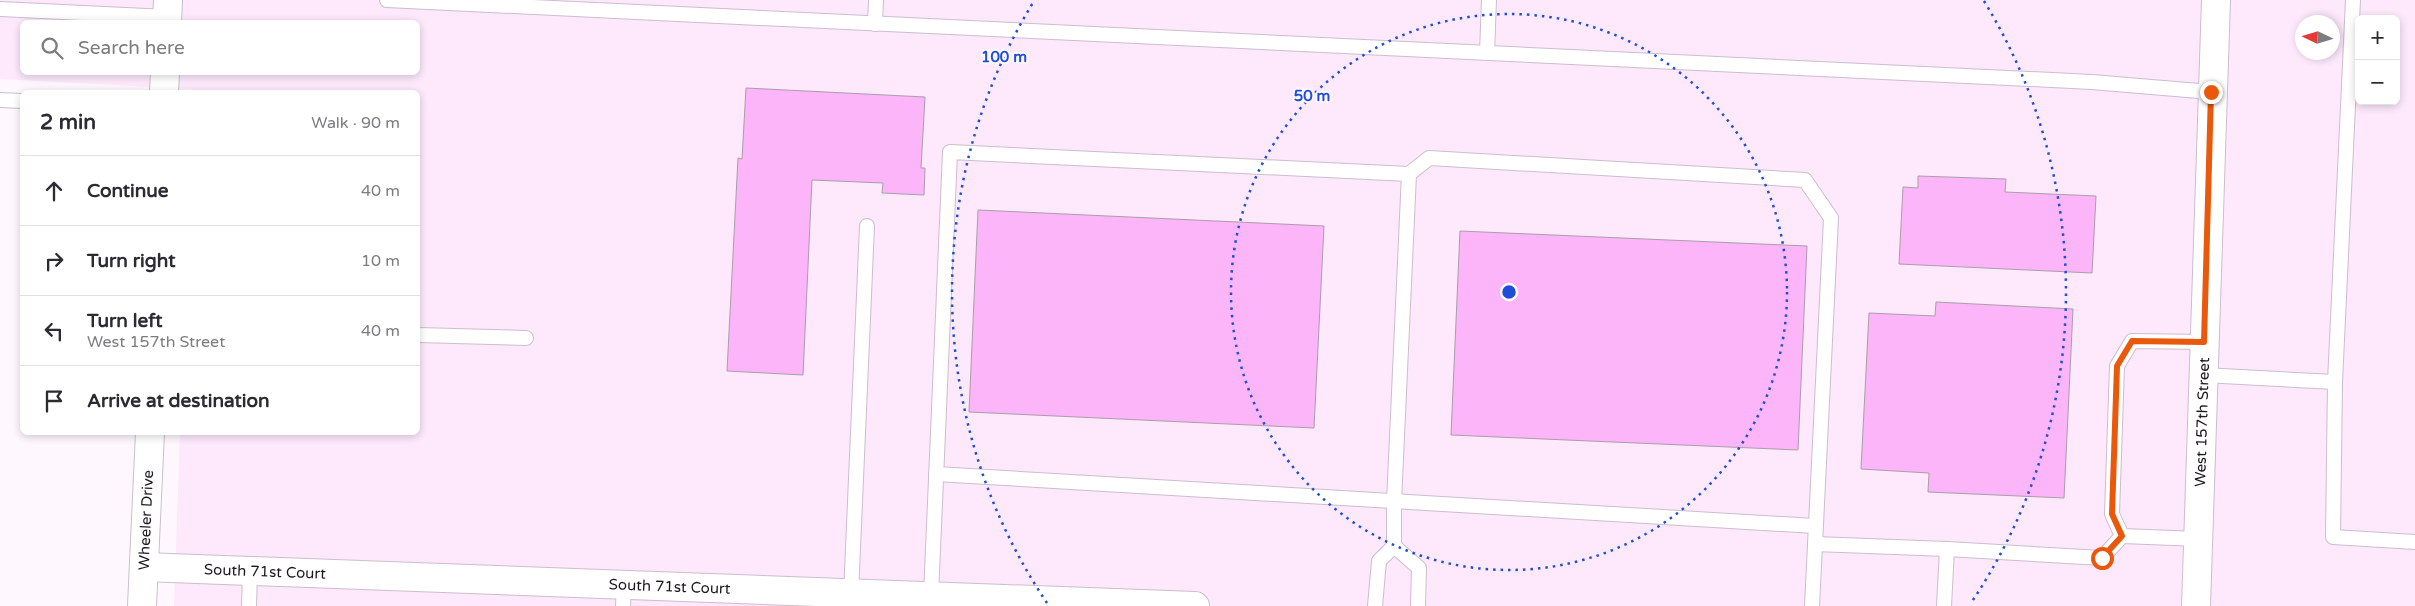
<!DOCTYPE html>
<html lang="en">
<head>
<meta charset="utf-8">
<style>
  :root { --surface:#fff; --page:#f7f7f7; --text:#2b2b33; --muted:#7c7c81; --line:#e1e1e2 }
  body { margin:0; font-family:"Varela Round",sans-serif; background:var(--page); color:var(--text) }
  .controls { position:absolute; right:15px; top:15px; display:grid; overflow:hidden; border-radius:8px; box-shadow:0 2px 8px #0003 }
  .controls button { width:45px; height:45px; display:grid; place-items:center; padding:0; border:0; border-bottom:1px solid var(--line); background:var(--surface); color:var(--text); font:25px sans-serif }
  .compass { position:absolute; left:2295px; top:15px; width:45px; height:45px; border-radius:50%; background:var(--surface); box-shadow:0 2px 8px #0003; rotate:274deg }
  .stop { position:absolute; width:15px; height:15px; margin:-11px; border:4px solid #ea580c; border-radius:50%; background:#fff }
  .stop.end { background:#ea580c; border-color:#fff; box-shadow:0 1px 5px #0008 }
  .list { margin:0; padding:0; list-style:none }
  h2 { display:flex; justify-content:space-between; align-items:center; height:65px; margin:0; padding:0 20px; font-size:21px }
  h2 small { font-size:16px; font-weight:400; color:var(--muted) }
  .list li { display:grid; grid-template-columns:32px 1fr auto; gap:15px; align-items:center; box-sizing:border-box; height:70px; padding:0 20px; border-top:1px solid var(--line) }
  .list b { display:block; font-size:19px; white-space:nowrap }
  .list p { margin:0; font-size:16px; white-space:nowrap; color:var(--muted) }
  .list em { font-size:16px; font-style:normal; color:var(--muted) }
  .icon { flex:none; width:28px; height:28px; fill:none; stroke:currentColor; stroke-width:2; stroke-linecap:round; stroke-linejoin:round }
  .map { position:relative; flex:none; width:2415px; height:606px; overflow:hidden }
  .search { position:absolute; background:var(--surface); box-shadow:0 2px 8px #0003; left:20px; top:20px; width:400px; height:55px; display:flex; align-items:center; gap:12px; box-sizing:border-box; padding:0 18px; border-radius:8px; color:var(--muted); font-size:19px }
  .panel { position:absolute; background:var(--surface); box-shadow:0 2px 8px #0003; left:20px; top:90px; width:400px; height:345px; border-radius:8px }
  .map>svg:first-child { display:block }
  .built { fill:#fde8fc; fill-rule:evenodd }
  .building { fill:#fbb5f8; stroke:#ab9daa }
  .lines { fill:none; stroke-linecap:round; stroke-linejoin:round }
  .lane-casing { stroke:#ccbecb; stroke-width:16 }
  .street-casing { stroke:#ccbecb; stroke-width:30 }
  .lane { stroke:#fff; stroke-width:14 }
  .street { stroke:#fff; stroke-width:28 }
  .route { stroke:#ea580c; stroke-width:6 }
  .ring { fill:none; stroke:#1d4ed8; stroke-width:2.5; stroke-dasharray:2.5 5 }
  .labels { text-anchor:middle; stroke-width:4; stroke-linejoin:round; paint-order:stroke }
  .street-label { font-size:15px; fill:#1d181d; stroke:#fef8fe }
  .centre { fill:#1d4ed8; stroke:#fef8fe; stroke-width:2.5 }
  .ring-label { font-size:15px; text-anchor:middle; font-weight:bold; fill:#1d4ed8; stroke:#fef8fe; stroke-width:4; stroke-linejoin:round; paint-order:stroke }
</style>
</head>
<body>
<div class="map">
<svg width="2415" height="606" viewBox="0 0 2415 606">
  <rect width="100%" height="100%" fill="#fef8fe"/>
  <!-- built -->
  <path class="built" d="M0 0H2415V606H174L180 433 418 432V92H193L192 89 0 79ZM2359 19H2396V101H2359ZM22 22H418V72H22ZM2302 22H2332V52H2302Z"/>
  <!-- building -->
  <g class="building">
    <path d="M746 88 925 97 921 168H925L924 195 882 193 883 183 812 180 803 375 727 371 738 158 742 159Z"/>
    <path d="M1918 176 2006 179 2005 192 2096 196 2092 273 1899 264 1903 187 1918 188Z"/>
    <path d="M978 210 1324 226 1314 428 969 412Z"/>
    <path d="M1460 231 1807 246 1798 450 1451 435Z"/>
    <path d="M1936 302 2073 309 2064 498 1928 492 1929 473 1861 469 1869 313 1935 316Z"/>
  </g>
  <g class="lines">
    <defs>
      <g id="lane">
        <path d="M387 0 2092 82 2211 92"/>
        <path d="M0 9 167 17"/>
        <path d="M875 24 876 0"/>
        <path d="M1487 53 1489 0"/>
        <path d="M0 100 22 101"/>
        <path d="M1409 174 1429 158 1805 180 1831 218 1812 606"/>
        <path d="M418 335 526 338"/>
        <path d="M2203 375 2335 382 2333 537 2415 542"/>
        <path d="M2335 382 2353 0"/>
        <path d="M936 474 1815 526"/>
        <path d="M2199 539 2122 536 2112 514 2117 366 2132 341 2204 342"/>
        <path d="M1815 544 1947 549"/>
        <path d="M1394 546 1419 568 1418 606"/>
        <path d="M851 594 867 226"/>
        <path d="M931 596 950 152 1409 174 1394 502V546L1379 561 1375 606"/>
        <path d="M249 606 250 572"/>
        <path d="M623 606 624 585"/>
        <path d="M1944 606 1947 549 2102 558 2122 536"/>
      </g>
      <g id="street">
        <path d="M167 22 168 0"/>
        <path d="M164 92 165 72"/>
        <path id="s1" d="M144 567 1195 606"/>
        <path id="s2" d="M142 606 150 432"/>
        <path id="s3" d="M2196 606 2216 0"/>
      </g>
    </defs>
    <!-- lane casing -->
    <use href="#lane" class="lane-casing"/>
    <!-- street casing -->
    <use href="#street" class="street-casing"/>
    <!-- lane -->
    <use href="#lane" class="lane"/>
    <!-- street -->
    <use href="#street" class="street"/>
  </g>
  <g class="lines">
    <!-- route -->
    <path class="route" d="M2102 558 2122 536 2112 514 2117 366 2132 341 2204 342 2211 92"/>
  </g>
  <!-- distance rings -->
  <g class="ring">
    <circle cx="1509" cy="292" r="278"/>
    <path d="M1047 603A557 557 0 0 1 1034 1M1984 1A557 557 0 0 1 1971 603"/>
  </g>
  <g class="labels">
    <!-- street labels -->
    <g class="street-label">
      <text dy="5" stroke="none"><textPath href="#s3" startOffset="184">West 157th Street</textPath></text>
      <text dy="5" stroke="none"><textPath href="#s2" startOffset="86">Wheeler Drive</textPath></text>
      <text dy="5" stroke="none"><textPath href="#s1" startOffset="121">South 71st Court</textPath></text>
      <text dy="5" stroke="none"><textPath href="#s1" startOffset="526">South 71st Court</textPath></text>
    </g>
  </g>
  <circle cx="1509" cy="292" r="8" class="centre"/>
  <g class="ring-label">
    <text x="1004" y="62">100 m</text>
    <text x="1312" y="101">50 m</text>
  </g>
</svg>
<div class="controls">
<button>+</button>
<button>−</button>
</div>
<svg class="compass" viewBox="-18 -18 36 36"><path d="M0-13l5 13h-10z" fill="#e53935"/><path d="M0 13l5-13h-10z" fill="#7c7c81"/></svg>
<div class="stop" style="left:2102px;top:558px"></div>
<div class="stop end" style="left:2211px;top:92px"></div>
<div class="search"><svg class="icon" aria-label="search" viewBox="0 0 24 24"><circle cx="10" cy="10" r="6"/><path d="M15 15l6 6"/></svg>Search here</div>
<section class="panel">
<h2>2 min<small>Walk · 90 m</small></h2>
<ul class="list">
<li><svg class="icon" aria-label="ahead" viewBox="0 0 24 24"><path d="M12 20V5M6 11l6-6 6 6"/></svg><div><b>Continue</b></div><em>40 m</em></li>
<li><svg class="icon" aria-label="right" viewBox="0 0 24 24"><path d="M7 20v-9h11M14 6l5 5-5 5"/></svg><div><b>Turn right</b></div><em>10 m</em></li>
<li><svg class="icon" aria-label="left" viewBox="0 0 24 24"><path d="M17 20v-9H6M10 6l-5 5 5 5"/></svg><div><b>Turn left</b><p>West 157th Street</p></div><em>40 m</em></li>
<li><svg class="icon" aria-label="arrive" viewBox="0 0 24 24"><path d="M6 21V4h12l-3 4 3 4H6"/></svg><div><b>Arrive at destination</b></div></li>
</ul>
</section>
</div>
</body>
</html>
